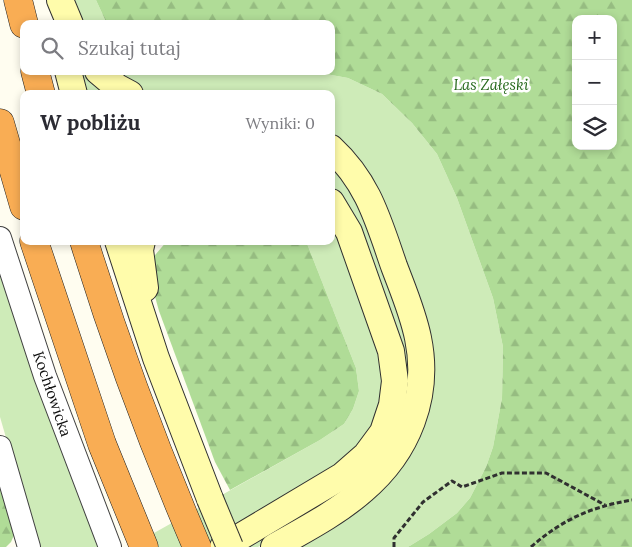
<!DOCTYPE html>
<html lang="pl">
<head>
<meta charset="utf-8">
<style>
  :root { --surface:#fff; --page:#f2f2f3; --text:#2b2b33; --muted:#7c7c81; --line:#e1e1e2 }
  body { margin:0; font-family:Lora,serif; background:var(--page); color:var(--text) }
  .controls { position:absolute; right:15px; top:15px; display:grid; overflow:hidden; border-radius:10px; box-shadow:0 2px 8px #0003 }
  .controls button { width:45px; height:45px; display:grid; place-items:center; padding:0; border:0; border-bottom:1px solid var(--line); background:var(--surface); color:var(--text); font:25px sans-serif }
  .list { margin:0; padding:0; list-style:none }
  h2 { display:flex; justify-content:space-between; align-items:center; height:65px; margin:0; padding:0 20px; font-size:21px }
  h2 small { font-size:16px; font-weight:400; color:var(--muted) }
  .icon { flex:none; width:28px; height:28px; fill:none; stroke:currentColor; stroke-width:2; stroke-linecap:round; stroke-linejoin:round }
  .map { position:relative; flex:none; width:632px; height:547px; overflow:hidden }
  .search { position:absolute; background:var(--surface); box-shadow:0 2px 8px #0003; left:20px; top:20px; width:315px; height:55px; display:flex; align-items:center; gap:12px; box-sizing:border-box; padding:0 18px; border-radius:10px; color:var(--muted); font-size:19px }
  .panel { position:absolute; background:var(--surface); box-shadow:0 2px 8px #0003; left:20px; top:90px; width:315px; height:155px; border-radius:10px }
  .map>svg:first-child { display:block }
  .grass { fill:#ceebb8 }
  .forest { fill:url(#forest-firs); fill-rule:evenodd }
  .lines { fill:none; stroke-linecap:round; stroke-linejoin:round }
  .tertiary-casing { stroke:#414141; stroke-width:24 }
  .secondary-casing { stroke:#303030; stroke-width:28 }
  .motorway-casing { stroke:#1f1f1f; stroke-width:29 }
  .path { stroke:#303030; stroke-width:3; stroke-dasharray:5 2.5; stroke-linecap:butt }
  .tertiary { stroke:#fff; stroke-width:22 }
  .secondary { stroke:#fffcab; stroke-width:26 }
  .motorway { stroke:#f9ad54; stroke-width:28 }
  .secondary-bridge-casing { stroke:#303030; stroke-width:28; stroke-linecap:butt }
  .secondary-bridge { stroke:#fffcab; stroke-width:26 }
  .labels { text-anchor:middle; stroke-width:5; stroke-linejoin:round; paint-order:stroke }
  .park-label { font-size:15px; font-style:italic; fill:#26691c; stroke:#fff }
  .street-label { font-size:15px; fill:#0e0e0e; stroke:#fff }
</style>
</head>
<body>
<div class="map">
<svg width="632" height="547" viewBox="0 0 632 547">
  <defs>
    <pattern id="forest-firs" width="22" height="20" patternUnits="userSpaceOnUse" patternTransform="scale(1.25)"><rect width="22" height="20" fill="#b0dc97"/><path d="M5 1l3.5 6h-7zM16 11l3.5 6h-7z" fill="#96bc81"/></pattern>
  </defs>
  <rect width="100%" height="100%" fill="#fffdf0"/>
  <!-- grass -->
  <g class="grass">
    <path d="M71 0H96L107 24H79Z"/>
    <path d="M77 71H88L113 94H83Z"/>
    <path d="M111 71 320 73 348 78 382 94 412 123 437 154 457 198 493 298 503 347 502 398 493 447 486 467 470 498 457 513 429 534 408 547H293L429 379 331 137V94H151L138 89Z"/>
    <path d="M331 159C363 186 374 232 387 270 397 299 408 327 412 357 414 371 412 385 409 399 393 479 322 509 258 547H248C322 504 419 465 401 361 399 344 391 326 386 310 378 289 370 267 362 246 358 234 353 222 347 211 343 203 333 194 331 186 330 177 331 168 331 159Z"/>
    <path d="M331 219 370 317 384 379 376 422 351 455 308 484 200 547H129L320 440 344 424 353 409 359 391 356 368 306 241H331Z"/>
    <path d="M0 269 99 547H38L0 417Z"/>
  </g>
  <!-- forest -->
  <g class="forest">
    <path d="M96 0H632V547H408L429 534 457 513 470 498 486 467 493 447 502 398 503 347 493 298 457 198 437 154 412 123 382 94 348 78 320 73 221 71H331V24H107ZM576 19H613V146H576Z"/>
    <path d="M167 241H306L356 368 359 391 353 409 344 424 320 440 230 490 215 462 159 311 154 293 150 261Z"/>
    <path d="M0 474 15 533 11 542 6 547H0Z"/>
  </g>
  <g class="lines">
    <defs>
      <g id="tertiary">
        <path d="M0 238 45 376 110 547"/>
        <path d="M0 447 29 547"/>
      </g>
      <g id="secondary">
        <path d="M60 0 70 24"/>
        <path d="M68 71 74 94"/>
        <path d="M98 71 117 87 130 94"/>
        <path d="M118 241 156 358 210 499"/>
        <path d="M142 241 140 250 145 288"/>
        <path d="M223 547 342 476 366 455 383 432 392 405 395 381 391 351 349 232 331 202"/>
        <path d="M274 547C304 530 337 513 363 490 408 452 430 396 418 338 413 313 403 290 394 266 378 220 368 182 331 148"/>
      </g>
      <g id="motorway">
        <path d="M18 0 24 24"/>
        <path d="M35 71 41 94"/>
        <path d="M0 123 24 206"/>
        <path d="M34 241 102 444 144 547"/>
        <path d="M84 241C116 345 154 447 197 547"/>
      </g>
    </defs>
    <!-- tertiary casing -->
    <use href="#tertiary" class="tertiary-casing"/>
    <!-- secondary casing -->
    <use href="#secondary" class="secondary-casing"/>
    <!-- motorway casing -->
    <use href="#motorway" class="motorway-casing"/>
    <!-- path -->
    <g class="path">
      <path d="M394 547V538L423 502 452 481 462 487 502 473H546L605 505"/>
      <path d="M531 547C563 519 591 507 632 500"/>
    </g>
    <!-- tertiary -->
    <use href="#tertiary" class="tertiary"/>
    <!-- secondary -->
    <use href="#secondary" class="secondary"/>
    <!-- motorway -->
    <use href="#motorway" class="motorway"/>
    <defs>
      <path id="secondary-bridge" d="M210 499 230 547"/>
    </defs>
    <!-- secondary-bridge casing -->
    <use href="#secondary-bridge" class="secondary-bridge-casing"/>
    <!-- secondary-bridge -->
    <use href="#secondary-bridge" class="secondary-bridge"/>
  </g>
  <g class="labels">
    <!-- park labels -->
    <g class="park-label">
      <text x="491" y="90">Las Załęski</text>
    </g>
    <!-- street labels -->
    <g class="street-label">
      <text transform="translate(52 394) rotate(71)" y="5">Kochłowicka</text>
    </g>
  </g>
</svg>
<div class="controls">
<button>+</button>
<button>−</button>
<button><svg class="icon" aria-label="layers" viewBox="0 0 24 24"><path d="M12 4l9 5-9 5-9-5zM3 14l9 5 9-5"/></svg></button>
</div>
<div class="search"><svg class="icon" aria-label="search" viewBox="0 0 24 24"><circle cx="10" cy="10" r="6"/><path d="M15 15l6 6"/></svg>Szukaj tutaj</div>
<section class="panel">
<h2>W pobliżu<small>Wyniki: 0</small></h2>
<ul class="list">
</ul>
</section>
</div>
</body>
</html>
